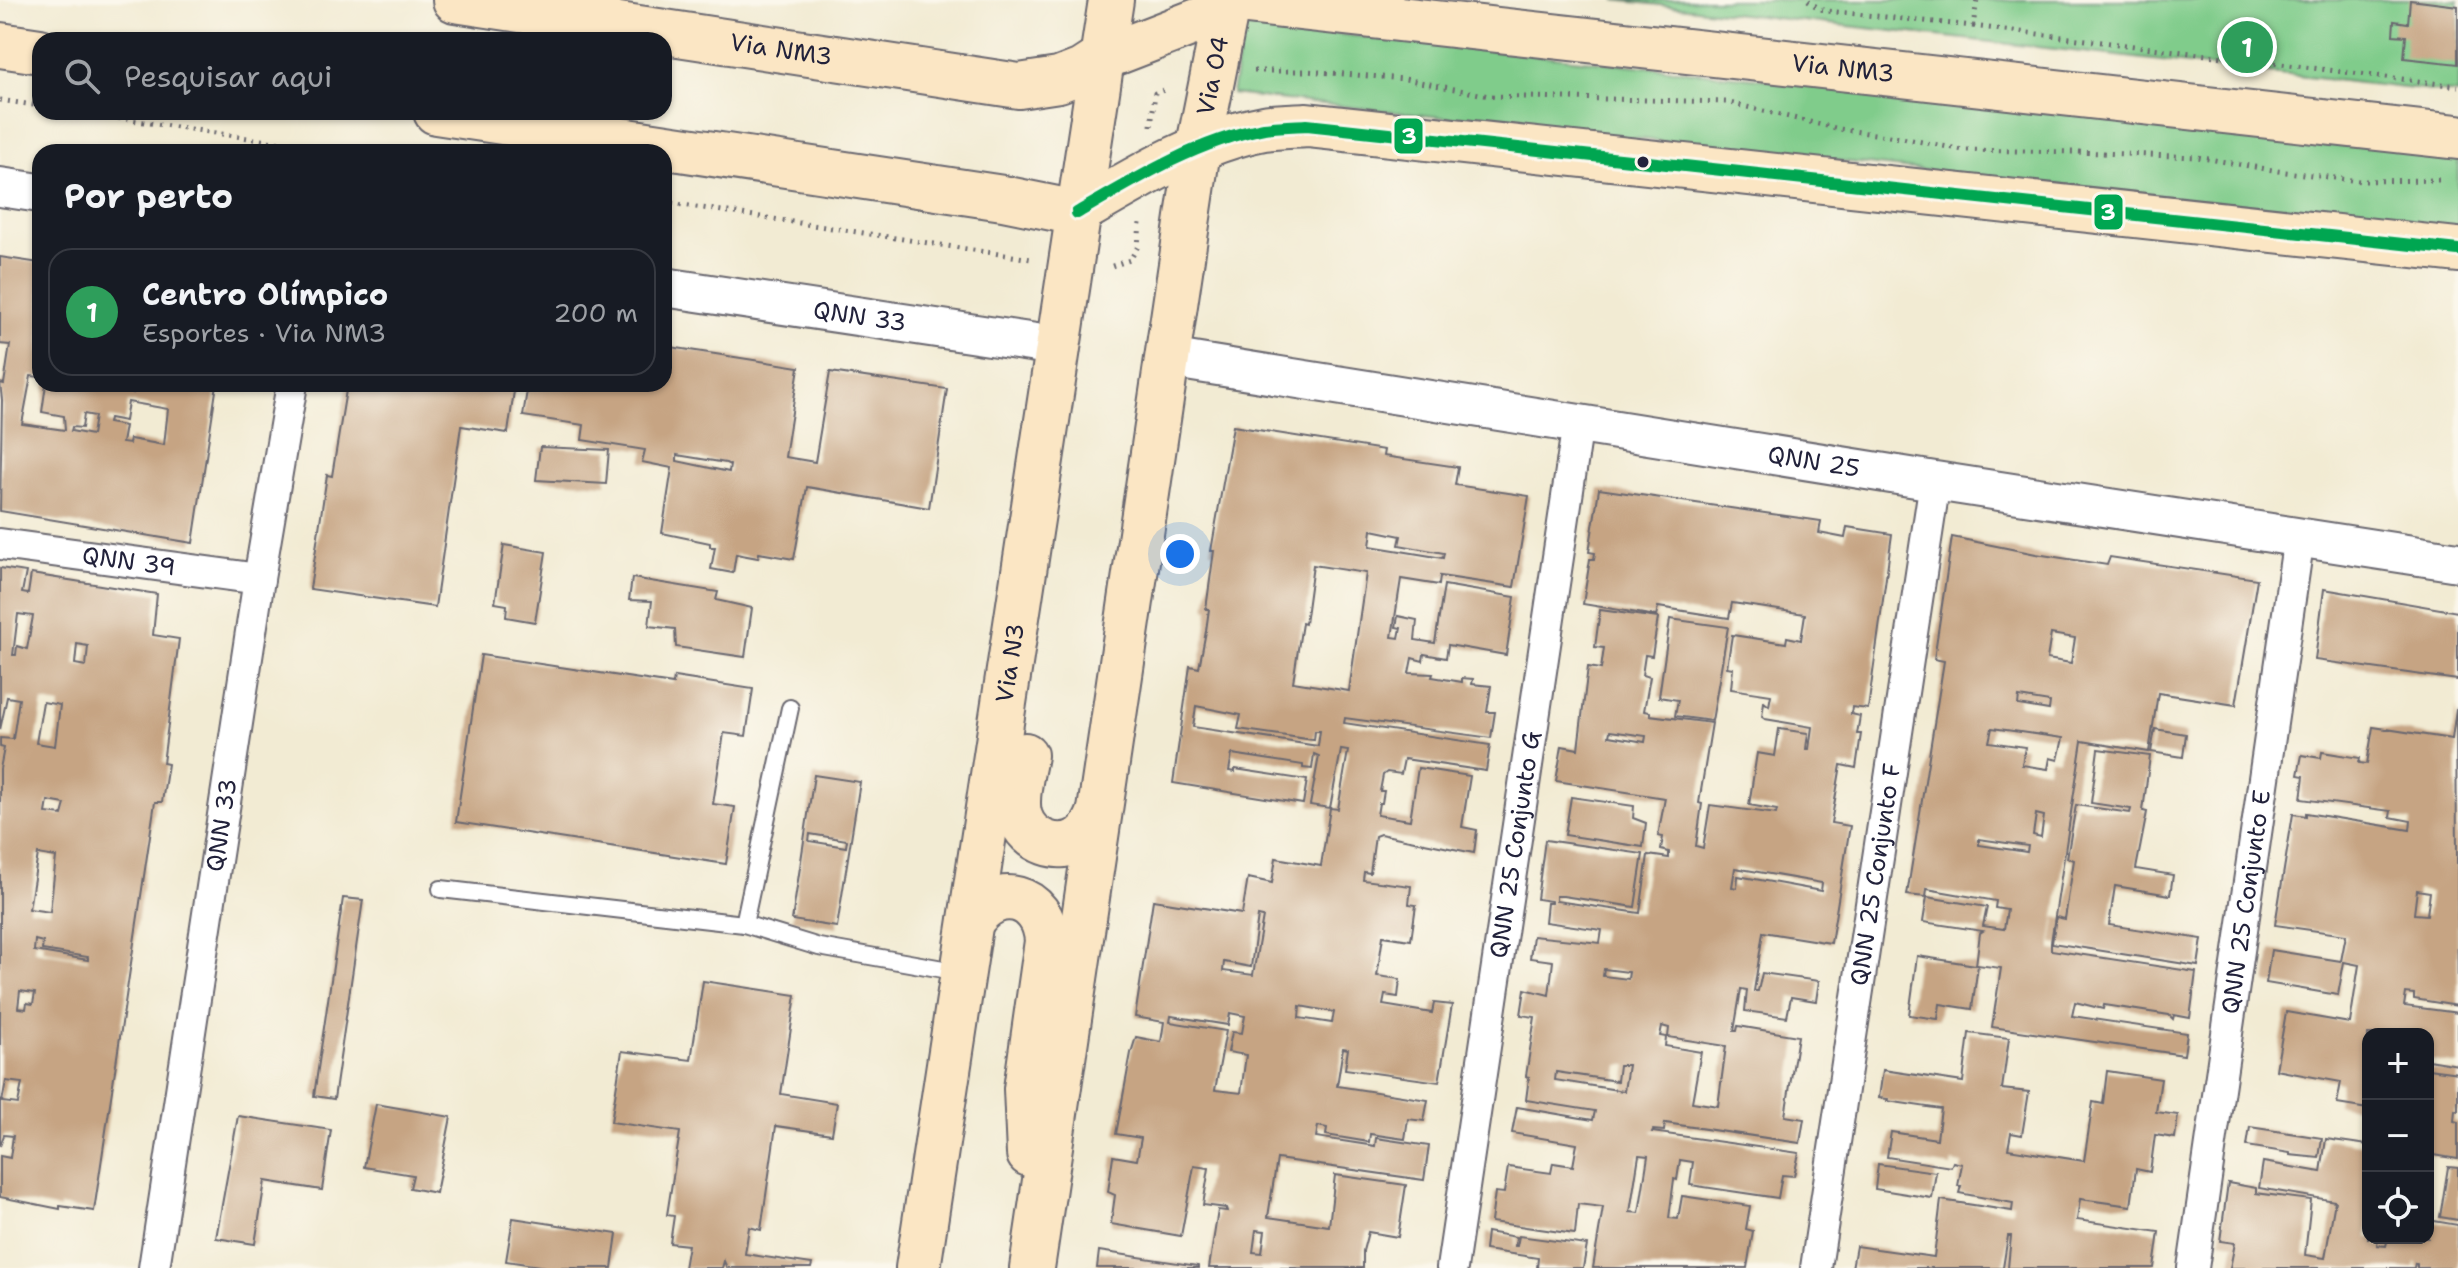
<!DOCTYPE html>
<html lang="pt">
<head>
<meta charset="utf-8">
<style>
  :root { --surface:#171b24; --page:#20242c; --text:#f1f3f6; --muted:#9ea1a6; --line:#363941; --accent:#d93025 }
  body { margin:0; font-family:"Shantell Sans",sans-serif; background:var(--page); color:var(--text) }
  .controls { position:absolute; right:24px; bottom:24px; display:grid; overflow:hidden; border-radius:16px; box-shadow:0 2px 6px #0004 }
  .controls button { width:72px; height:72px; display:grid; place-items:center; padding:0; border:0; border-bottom:2px solid var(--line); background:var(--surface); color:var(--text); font:40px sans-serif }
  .you { position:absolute; left:1180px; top:554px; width:28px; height:28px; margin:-20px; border:6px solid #fff; border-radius:50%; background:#1a73e8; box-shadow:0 0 0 12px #1a73e833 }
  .badge { display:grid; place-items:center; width:52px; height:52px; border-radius:50%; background:var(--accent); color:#fff; font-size:26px; font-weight:700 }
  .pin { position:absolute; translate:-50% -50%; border:4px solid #fff; box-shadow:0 2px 8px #0006 }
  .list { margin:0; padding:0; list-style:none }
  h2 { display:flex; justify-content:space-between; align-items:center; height:104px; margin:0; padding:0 32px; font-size:34px }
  h2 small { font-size:26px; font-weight:400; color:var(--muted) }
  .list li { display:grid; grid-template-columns:52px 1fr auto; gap:24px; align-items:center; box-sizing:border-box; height:128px; margin:0 16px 16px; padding:0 16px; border:2px solid var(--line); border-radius:24px }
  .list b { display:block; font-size:30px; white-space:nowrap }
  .list p { margin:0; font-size:26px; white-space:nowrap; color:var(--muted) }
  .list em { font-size:26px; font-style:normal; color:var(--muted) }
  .icon { flex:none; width:44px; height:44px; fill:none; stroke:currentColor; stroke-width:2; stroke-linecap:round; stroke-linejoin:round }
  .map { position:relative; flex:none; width:2458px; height:1268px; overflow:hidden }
  .search { position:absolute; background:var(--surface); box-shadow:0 2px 6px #0004; left:32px; top:32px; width:640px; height:88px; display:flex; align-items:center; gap:20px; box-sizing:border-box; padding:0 28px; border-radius:24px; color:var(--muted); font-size:30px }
  .panel { position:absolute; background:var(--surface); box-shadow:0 2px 6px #0004; left:32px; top:144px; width:640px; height:248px; border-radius:24px }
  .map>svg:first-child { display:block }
  .green { fill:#80cc8b; stroke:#517763; stroke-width:2 }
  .building { fill:#c6a483; fill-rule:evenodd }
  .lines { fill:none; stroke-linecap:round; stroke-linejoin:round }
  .service-casing { stroke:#6b6870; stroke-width:20 }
  .minor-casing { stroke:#6b6870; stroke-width:34 }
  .tertiary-casing { stroke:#6b6870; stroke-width:42 }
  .secondary-casing { stroke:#6b6870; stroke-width:48 }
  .path { stroke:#6b6870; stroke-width:5; stroke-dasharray:2 6; stroke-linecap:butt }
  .service { stroke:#fff; stroke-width:16 }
  .minor { stroke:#fff; stroke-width:30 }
  .tertiary { stroke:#fff; stroke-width:38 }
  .secondary { stroke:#fbe6c4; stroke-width:44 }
  .bus-1-casing { stroke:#fbf7ec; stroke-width:18 }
  .bus-1 { stroke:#00a651; stroke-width:12 }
  .bus-dot { fill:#22223b; stroke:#fbf7ec; stroke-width:3 }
  .labels { text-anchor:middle; stroke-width:8; stroke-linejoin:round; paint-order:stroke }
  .street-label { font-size:24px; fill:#22223b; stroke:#fbf7ec }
  .line-badge { stroke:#fbf7ec; stroke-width:3 }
  .badge-label { font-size:22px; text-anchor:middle; font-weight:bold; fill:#fff }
</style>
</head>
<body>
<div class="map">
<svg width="2458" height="1268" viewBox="0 0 2458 1268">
  <rect width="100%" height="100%" fill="#fbf7ec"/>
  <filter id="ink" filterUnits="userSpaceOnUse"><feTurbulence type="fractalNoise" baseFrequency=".0125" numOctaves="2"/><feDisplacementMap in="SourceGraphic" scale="16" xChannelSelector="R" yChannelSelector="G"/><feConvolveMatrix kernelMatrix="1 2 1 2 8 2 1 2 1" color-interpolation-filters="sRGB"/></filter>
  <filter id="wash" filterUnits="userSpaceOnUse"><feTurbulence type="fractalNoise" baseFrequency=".006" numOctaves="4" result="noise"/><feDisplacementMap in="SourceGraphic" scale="32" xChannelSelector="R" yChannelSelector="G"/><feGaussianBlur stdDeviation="1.8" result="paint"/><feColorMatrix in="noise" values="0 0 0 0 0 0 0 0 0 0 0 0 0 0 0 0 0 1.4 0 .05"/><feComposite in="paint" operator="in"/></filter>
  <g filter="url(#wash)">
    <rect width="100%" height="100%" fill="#f2ebd3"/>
    <!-- green -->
    <g class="green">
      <path d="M1615 0H2458V94Z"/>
      <path d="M1243 24 2458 153V229L1232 94Z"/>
    </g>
    <g id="blocks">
      <!-- building -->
      <g class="building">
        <path d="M2410 0 2458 6V64L2404 58 2406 36 2393 35 2394 21 2408 23Z"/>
        <path d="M0 257 40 263V377L31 376 22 424 65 430 64 416 42 412 46 384H131L130 392 133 393 134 388 147 390 148 384H217L193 543 0 511 2 400 0 383 4 384 10 345 0 344ZM128 402 168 409 164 445 130 439 129 444 122 443 125 426 108 423 109 418 125 421ZM84 414 95 416 92 435 71 431 72 427 82 428Z"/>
        <path d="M664 346 799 367 785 457 815 462 830 372 947 389 929 508 807 487 794 559 759 553 758 558 736 554 733 573 711 569 715 547H710V543L662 533 672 468 642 462 645 450 582 440 584 425 523 416 528 384H664ZM677 455 726 463 730 465 729 472 677 461Z"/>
        <path d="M347 384H515L508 433 461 426 435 607 310 589 327 475 332 476Z"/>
        <path d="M1233 426 1384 450 1383 456 1458 467 1455 485 1529 496 1514 587 1440 576 1439 585 1401 579 1392 637 1399 638 1401 628 1396 627 1398 616 1417 620 1415 640 1435 643 1444 585 1515 597 1506 655 1448 645 1446 658 1424 654 1423 661 1412 658 1409 673 1433 674 1432 677 1462 682V678L1473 679 1472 684 1491 686 1487 712H1495L1491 738 1345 718 1344 723 1490 745 1486 771 1404 759 1401 774 1387 772 1383 775 1380 791H1384L1382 803H1379L1377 815 1410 820 1418 768 1470 776 1462 827 1477 830 1474 853 1380 834 1375 836 1370 873 1364 872 1363 880 1411 886 1409 904 1416 905 1411 940 1383 936 1377 976 1400 979 1398 997 1385 995 1383 1005 1432 1013 1434 1003 1452 1005 1439 1082 1345 1069 1348 1049 1343 1048 1337 1086 1428 1100 1424 1121 1408 1119 1405 1139 1370 1134 1369 1142 1326 1135 1327 1128 1318 1126 1316 1137 1375 1146 1376 1138 1429 1146 1424 1180 1277 1159 1268 1217 1329 1226 1335 1175 1406 1185 1398 1237 1368 1232 1363 1251V1268H1209L1218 1210 1227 1211 1226 1208 1203 1205 1209 1168 1194 1166 1181 1236 1111 1224 1115 1195 1108 1192 1113 1156 1137 1160 1141 1138 1116 1134 1131 1053 1136 1037 1161 1042 1164 1022 1135 1017 1153 900 1242 914 1248 878 1272 883 1276 858 1321 866 1330 808 1338 809 1348 751 1341 750 1330 808 1310 805 1319 756 1314 754 1312 769 1303 768V765L1232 754 1229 771 1235 772V769L1307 780 1303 804 1173 783 1190 666 1199 668 1206 631 1209 609H1206L1214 551H1211ZM1372 530 1401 536 1399 545 1444 553 1443 558 1370 546ZM1313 565 1366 573 1349 691 1293 682 1302 623 1305 624ZM1196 706 1241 715 1238 729 1314 740 1315 731H1320L1318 746 1193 727ZM1258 916 1263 917 1253 975 1223 971 1224 962 1251 967ZM1300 1006 1334 1012 1332 1023 1299 1018ZM1230 1013 1245 1016 1242 1033 1232 1032 1228 1052 1246 1055 1241 1093 1215 1090 1226 1031 1170 1022 1171 1016 1228 1025ZM1256 1230 1265 1231 1262 1253 1253 1252Z"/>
        <path d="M540 447 609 450 606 484 536 480Z"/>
        <path d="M1599 489 1821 521 1819 533 1845 538 1847 527 1892 534 1868 709 1852 707 1851 714 1860 716 1857 734H1861L1856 768 1841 765 1831 823 1850 826 1831 943 1763 932 1754 991H1758L1762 973 1819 981 1816 1001 1791 997 1787 1017 1745 1011 1747 990 1741 989 1734 1031H1737L1738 1026 1798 1036 1785 1116 1804 1119 1800 1143 1665 1123 1664 1131 1653 1130 1652 1132 1799 1153 1794 1176 1782 1175 1778 1198 1690 1185 1693 1162 1680 1160 1677 1180 1674 1179 1669 1218 1678 1219 1682 1196 1750 1206 1746 1229 1753 1231 1747 1268H1593L1603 1207 1578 1204 1575 1234 1491 1222 1495 1192 1504 1193 1508 1167 1551 1173 1553 1163 1573 1166 1577 1144 1512 1133 1517 1107 1593 1120 1595 1111 1526 1100 1529 1077 1526 1076 1535 1017 1521 1015 1525 989 1549 995 1553 961 1530 958 1533 936 1600 943 1602 930 1545 922 1547 903H1551V901L1537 899 1545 840 1643 854 1635 907 1563 896H1556V901L1640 913 1648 855 1669 858V852L1661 850 1663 837 1658 836 1665 798 1556 781 1562 746 1578 749 1588 667 1601 669 1604 648 1595 647 1600 610 1658 618 1652 656 1645 655 1642 675 1650 677 1644 711 1650 712V715L1712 723 1699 803 1702 804 1696 846 1703 848 1710 805 1776 814 1777 810 1749 805 1757 753 1775 756 1779 729 1808 733 1806 749H1809L1812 727 1765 719 1762 717 1764 702 1769 706 1771 695 1731 689 1733 668 1727 667 1732 635 1786 643 1787 637 1801 640 1805 614 1732 603 1729 618 1658 607 1656 616 1583 604 1590 559H1594L1595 553 1589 552ZM1610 731 1646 736 1645 742 1609 736ZM1735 868 1822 883 1821 891 1738 876 1737 888 1732 887ZM1604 969 1629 972 1628 979 1603 976ZM1662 1026 1669 1028 1668 1037 1726 1046 1718 1106 1692 1102 1701 1052 1665 1046 1666 1037 1660 1036ZM1619 1065H1628L1624 1091 1555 1080 1556 1072 1617 1081ZM1639 1155 1648 1156 1639 1213 1630 1212Z"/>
        <path d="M1952 537 2036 554 2107 565 2110 557 2257 579 2236 705 2158 693 2149 752 2082 741 2051 942V950L2196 972 2190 1018 2174 1015 2173 1019 2169 1015 2104 1005 2103 1009 2075 1002 2072 1016 2187 1033 2184 1055 1992 1027 2001 968 1978 965 1972 1009 1940 1004 1938 1019 1909 1015 1917 956 1976 965 1980 933 1983 931 1923 922 1927 897 1987 907 1983 926 2004 929 2007 910 1995 908 1996 901 1927 889 1926 897 1907 895 1944 661 1934 659ZM2051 634 2075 638 2071 663 2047 659ZM2019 697 2050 702 2049 710 2018 705ZM1992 728 2063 738 2058 760 2050 758 2048 769 2022 765 2025 747 1989 742ZM2036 814 2044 816 2041 837 2033 835ZM1979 839 2028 846 2027 852 1979 845Z"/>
        <path d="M504 545 546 552 535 622 506 617 507 605 495 603Z"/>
        <path d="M0 568 26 572 22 593 28 594 31 574 157 594 153 635 179 639 163 763 168 764 162 802H155L94 1211 60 1206V1209L0 1197V1156L10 1158 13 1136 4 1135 0 1146V769L4 748 0 747V738L13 739 19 699 7 697 0 730ZM18 614 33 616 27 649 17 646 16 655H13ZM77 644 88 646 86 666 75 664ZM43 702 60 705 55 746 36 743ZM48 801 65 804 62 815 46 813ZM38 854 56 857 50 912 29 909ZM35 940 43 942 42 950 88 957V960L34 951ZM20 991 35 993 33 1004 27 1003 26 1009 18 1008ZM6 1081 22 1083 18 1104 2 1102Z"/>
        <path d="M632 578 718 592 716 600 752 608 745 657 676 647 675 629 649 626 652 601 629 600Z"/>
        <path d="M2324 589 2458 612V680L2315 660Z"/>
        <path d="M1670 619 1728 627 1712 721 1675 716 1678 700 1659 697Z"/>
        <path d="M481 655 673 684 674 677 753 689 746 736 724 733 713 804 735 807 726 864 456 822Z"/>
        <path d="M2456 708 2458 1006 2414 999V994L2406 993 2404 1006 2458 1013V1065L2428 1060V1034H2368V1109L2337 1104 2341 1082 2276 1070 2286 1012 2350 1023 2359 965 2344 962 2338 995 2266 983 2271 950 2341 961 2346 935 2275 925 2293 814 2306 816V813L2410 830 2411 821 2390 817 2391 811 2301 799 2304 776 2298 775 2302 755 2321 758 2322 752 2360 758 2359 763 2367 764 2373 727 2452 739ZM2417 890 2430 892 2427 915 2414 914Z"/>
        <path d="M2155 729 2186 734 2183 757 2151 752Z"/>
        <path d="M2098 749 2150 756 2143 811 2147 812 2136 869 2173 875 2170 895 2115 886 2109 925 2202 939 2198 966 2052 943 2056 917 2065 919 2074 860 2067 858 2076 805 2130 813 2131 809 2091 803Z"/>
        <path d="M814 775 860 782 837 927 792 920ZM810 834 847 840 846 847 809 841Z"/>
        <path d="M1571 797 1634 806 1633 818 1646 823 1643 847 1565 835Z"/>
        <path d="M343 898 363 900 334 1099 314 1096Z"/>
        <path d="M703 981 796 995 781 1094 837 1103 832 1134 776 1126 761 1230 749 1227 745 1254 812 1264 811 1268H727L724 1261 722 1268H684L688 1245 670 1243 674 1216 667 1215 680 1132 611 1122 622 1051 691 1060Z"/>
        <path d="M1969 1033 2009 1038 2002 1089 2029 1092 2022 1135 2011 1133 2008 1149 2084 1161 2093 1102 2103 1104 2107 1071 2161 1079 2156 1112 2178 1115 2175 1138 2155 1135 2150 1172 2136 1169 2131 1206 2080 1199 2077 1220 2159 1232 2154 1268H2008L2011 1236H2008L2003 1268H1852L1856 1246 1934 1257 1941 1200 2012 1211 2013 1203 1959 1193 1961 1186H1958L1962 1164 1953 1162 1951 1167 1887 1157 1891 1132 1937 1139 1941 1109 1887 1101 1888 1099 1879 1098 1883 1070 1963 1082Z"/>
        <path d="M2428 1069 2458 1073V1111L2455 1110 2454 1121 2458 1122V1159L2428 1154Z"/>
        <path d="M376 1104 451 1117 436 1193 410 1188 413 1175 364 1167Z"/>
        <path d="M238 1116 331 1130 322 1190 265 1181 255 1244 216 1238Z"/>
        <path d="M2250 1127 2322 1138 2319 1158 2290 1155V1153L2247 1146Z"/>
        <path d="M2326 1139 2368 1145V1238H2378L2377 1245 2386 1246 2388 1238H2428V1220L2458 1225V1268H2417V1264L2415 1263 2414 1268H2230L2235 1243 2220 1241 2228 1183 2256 1188V1193L2311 1200 2305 1255 2325 1258 2335 1201 2259 1188 2263 1162 2321 1172Z"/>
        <path d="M1878 1164 1936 1172 1932 1198 1875 1189Z"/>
        <path d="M2448 1167 2458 1168V1220L2440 1217Z"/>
        <path d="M513 1218 617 1234 612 1268H553L506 1261Z"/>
        <path d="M1487 1232 1516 1237 1515 1246H1517L1519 1236 1587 1245 1583 1268H1537L1538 1258 1485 1250Z"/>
        <path d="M1099 1251 1198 1266V1268H1097Z"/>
      </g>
    </g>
  </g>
  <g filter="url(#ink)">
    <use href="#blocks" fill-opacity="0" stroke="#6b6870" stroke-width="2"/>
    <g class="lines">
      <defs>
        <g id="service">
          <path d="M790 708 744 924 819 947 960 972"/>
          <path d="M441 889 744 924"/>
        </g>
        <g id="minor">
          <path id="s1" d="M0 544 259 579"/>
          <path id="s2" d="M154 1268 259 579 292 384"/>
          <path id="s3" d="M1452 1268 1578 423"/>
          <path id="s4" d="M1816 1268 1935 481"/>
          <path id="s5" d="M2193 1268 2299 537"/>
        </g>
        <g id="tertiary">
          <path d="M0 187 40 193"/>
          <path id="s6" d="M664 287 1056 346"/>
          <path id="s7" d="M1168 358 1935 481 2458 562"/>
        </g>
        <g id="secondary">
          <path id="s8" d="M455 0 1019 86 1059 80 1082 71 1102 58 1208 17 1228 0"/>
          <path id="s9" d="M1229 0 2458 137"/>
          <path d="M0 45 40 51"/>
          <path d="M436 112 1003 198 1077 213"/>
          <path d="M1077 213C1135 179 1197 141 1264 128 1278 126 1293 126 1307 125L2458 250"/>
          <path d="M1025 755C1022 774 1014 799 1020 817 1028 842 1059 853 1081 839 1091 833 1095 824 1099 814"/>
          <path d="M971 922C996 882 1044 895 1047 941L1026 1089 1029 1154"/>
          <path id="s10" d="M918 1268 1111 0"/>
          <path id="s11" d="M1032 1268 1198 150 1228 0"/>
        </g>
      </defs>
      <!-- service casing -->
      <use href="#service" class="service-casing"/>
      <!-- minor casing -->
      <use href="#minor" class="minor-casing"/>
      <!-- tertiary casing -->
      <use href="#tertiary" class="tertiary-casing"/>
      <!-- secondary casing -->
      <use href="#secondary" class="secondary-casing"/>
      <!-- path -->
      <g class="path">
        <path d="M1808 0 1818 8 1827 11 1973 26 1977 0"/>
        <path d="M1973 26 2458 86"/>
        <path d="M1254 71H1307L1405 79 1489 96 1726 102 1839 129 1902 138 1963 150 2076 152 2197 157 2278 171 2360 181 2439 180"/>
        <path d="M0 100 40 106"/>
        <path d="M79 112 339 152"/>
        <path d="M1151 126 1155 93 1167 89"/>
        <path d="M664 202 1031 259"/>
        <path d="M1112 266 1130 260 1138 246 1140 223"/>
      </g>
      <!-- service -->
      <use href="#service" class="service"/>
      <!-- minor -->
      <use href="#minor" class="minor"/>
      <!-- tertiary -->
      <use href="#tertiary" class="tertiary"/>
      <!-- secondary -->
      <use href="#secondary" class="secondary"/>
      <defs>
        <path id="bus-1" d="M1077 213C1135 179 1197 141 1264 128 1278 126 1293 126 1307 125L2458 250"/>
      </defs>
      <!-- bus-1 casing -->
      <use href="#bus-1" class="bus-1-casing"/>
      <!-- bus-1 -->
      <use href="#bus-1" class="bus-1"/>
    </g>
  </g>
  <!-- markers -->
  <circle class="bus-dot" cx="1643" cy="162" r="7"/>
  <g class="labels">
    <!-- street labels -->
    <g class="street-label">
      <text dy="8" stroke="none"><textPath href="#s8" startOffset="330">Via NM3</textPath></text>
      <text dy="8" stroke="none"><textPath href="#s9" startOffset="618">Via NM3</textPath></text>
      <text dy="8" stroke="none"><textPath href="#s11" startOffset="1206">Via O4</textPath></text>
      <text dy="8" stroke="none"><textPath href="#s6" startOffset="198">QNN 33</textPath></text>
      <text dy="8" stroke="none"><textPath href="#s7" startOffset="654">QNN 25</textPath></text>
      <text dy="8" stroke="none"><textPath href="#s1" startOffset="130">QNN 39</textPath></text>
      <text dy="8" stroke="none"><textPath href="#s10" startOffset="612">Via N3</textPath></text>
      <text dy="8" stroke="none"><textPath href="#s2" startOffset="448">QNN 33</textPath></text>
      <text dy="8" stroke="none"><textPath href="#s3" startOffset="428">QNN 25 Conjunto G</textPath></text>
      <text dy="8" stroke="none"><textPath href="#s4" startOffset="398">QNN 25 Conjunto F</textPath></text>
      <text dy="8" stroke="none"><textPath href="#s5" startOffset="370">QNN 25 Conjunto E</textPath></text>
    </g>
  </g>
  <g class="line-badge">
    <rect x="1393" y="117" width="31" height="38" rx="8" fill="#00a651"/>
    <rect x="2093" y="193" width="31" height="38" rx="8" fill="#00a651"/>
  </g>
  <g class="badge-label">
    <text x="1409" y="144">3</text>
    <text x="2108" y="220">3</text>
  </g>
</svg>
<div class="controls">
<button>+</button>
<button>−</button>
<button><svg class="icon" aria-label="locate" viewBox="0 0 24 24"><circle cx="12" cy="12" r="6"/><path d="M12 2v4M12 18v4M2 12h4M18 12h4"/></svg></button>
</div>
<div class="you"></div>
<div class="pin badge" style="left:2247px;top:47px;background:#2e9e5b">1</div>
<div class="search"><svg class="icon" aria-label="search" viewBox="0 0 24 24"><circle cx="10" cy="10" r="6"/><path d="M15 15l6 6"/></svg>Pesquisar aqui</div>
<section class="panel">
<h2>Por perto<small></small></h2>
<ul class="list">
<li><span class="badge" style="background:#2e9e5b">1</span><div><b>Centro Olímpico</b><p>Esportes · Via NM3</p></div><em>200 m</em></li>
</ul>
</section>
</div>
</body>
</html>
